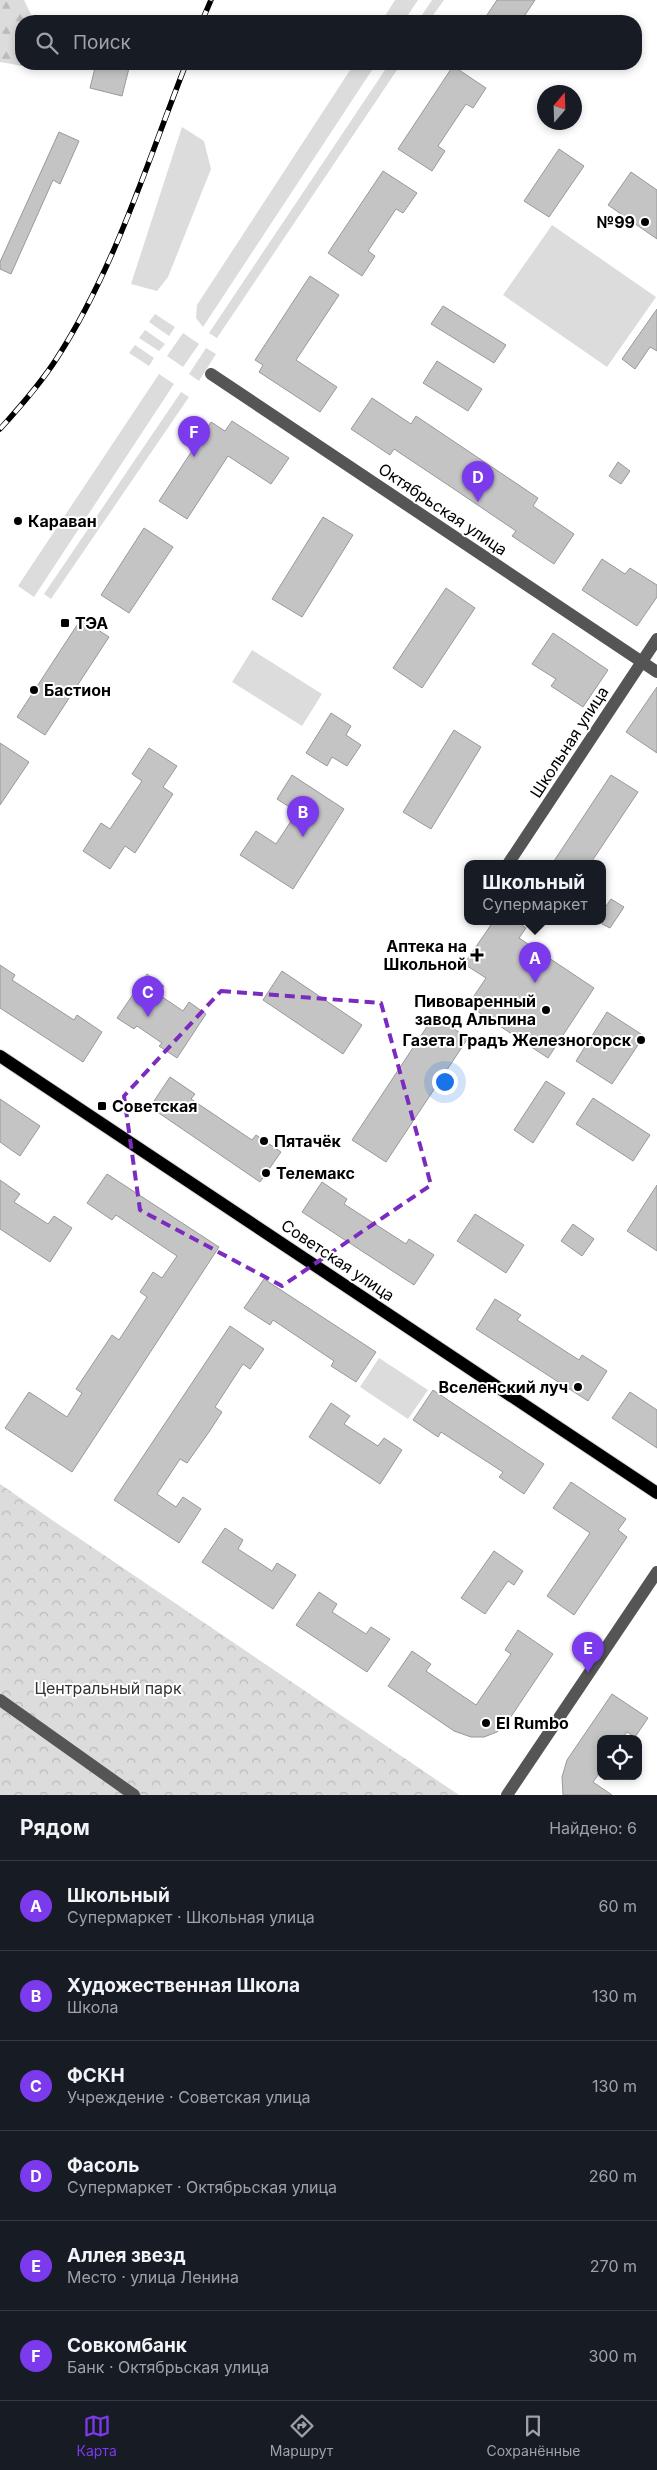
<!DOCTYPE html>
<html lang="ru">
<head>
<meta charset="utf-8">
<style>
  :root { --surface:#171b24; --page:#242831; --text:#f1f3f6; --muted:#9ea1a6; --line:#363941; --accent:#7c3aed }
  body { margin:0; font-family:Inter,sans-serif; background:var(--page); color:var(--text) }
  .controls { position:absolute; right:15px; bottom:15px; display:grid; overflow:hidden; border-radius:10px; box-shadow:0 2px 8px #0003 }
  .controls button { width:45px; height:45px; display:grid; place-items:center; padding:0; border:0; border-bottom:1px solid var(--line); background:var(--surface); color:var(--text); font:25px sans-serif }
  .compass { position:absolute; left:537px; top:85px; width:45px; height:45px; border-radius:50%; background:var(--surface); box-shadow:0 2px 8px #0003; rotate:19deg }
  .you { position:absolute; left:444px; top:1081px; width:18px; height:18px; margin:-12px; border:4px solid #fff; border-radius:50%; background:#1a73e8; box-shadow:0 0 0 8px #1a73e833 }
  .badge { display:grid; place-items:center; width:32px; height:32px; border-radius:50%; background:var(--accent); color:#fff; font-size:16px; font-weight:700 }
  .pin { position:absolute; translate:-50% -41px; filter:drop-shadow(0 1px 2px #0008) }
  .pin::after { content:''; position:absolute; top:26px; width:18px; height:15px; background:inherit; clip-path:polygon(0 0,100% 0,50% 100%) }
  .popup { position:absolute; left:464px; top:860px; width:142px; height:65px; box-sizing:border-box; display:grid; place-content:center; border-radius:10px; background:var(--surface); filter:drop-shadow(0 1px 4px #0005); font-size:16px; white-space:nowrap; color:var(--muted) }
  .popup b { font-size:19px; color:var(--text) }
  .popup::after { content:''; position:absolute; left:50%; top:100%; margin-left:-10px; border:10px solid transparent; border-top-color:var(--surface) }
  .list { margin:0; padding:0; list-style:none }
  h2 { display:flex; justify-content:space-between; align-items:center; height:65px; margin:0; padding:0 20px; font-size:21px }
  h2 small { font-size:16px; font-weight:400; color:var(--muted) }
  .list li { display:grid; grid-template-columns:32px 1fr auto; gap:15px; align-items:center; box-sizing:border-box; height:90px; padding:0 20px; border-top:1px solid var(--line) }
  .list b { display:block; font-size:19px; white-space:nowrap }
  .list p { margin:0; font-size:16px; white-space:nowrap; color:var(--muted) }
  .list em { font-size:16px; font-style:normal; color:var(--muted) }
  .icon { flex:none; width:28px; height:28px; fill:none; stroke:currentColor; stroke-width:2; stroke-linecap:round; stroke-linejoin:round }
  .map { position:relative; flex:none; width:657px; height:1795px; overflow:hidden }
  .search { position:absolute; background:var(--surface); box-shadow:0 2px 8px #0003; left:15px; right:15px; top:15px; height:55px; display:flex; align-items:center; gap:12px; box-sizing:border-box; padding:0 18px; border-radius:20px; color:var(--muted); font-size:19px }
  .sheet { height:605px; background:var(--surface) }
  nav { display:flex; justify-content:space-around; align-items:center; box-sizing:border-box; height:70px; border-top:1px solid var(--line); background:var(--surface); font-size:14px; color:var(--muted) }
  nav a { display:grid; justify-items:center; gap:2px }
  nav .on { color:var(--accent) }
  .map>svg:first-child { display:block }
  .grass { fill:#dcdcdc }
  .forest { fill:url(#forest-firs) }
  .park { fill:url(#park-crowns) }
  .building { fill:#c4c4c4; stroke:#999 }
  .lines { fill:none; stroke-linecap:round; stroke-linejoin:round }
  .major-casing { stroke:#dbdbdb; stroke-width:14 }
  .minor { stroke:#555; stroke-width:12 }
  .major { stroke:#000; stroke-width:12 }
  .rail-casing { stroke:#000; stroke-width:5.5 }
  .rail { stroke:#fff; stroke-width:4; stroke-dasharray:11; stroke-linecap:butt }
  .marked { fill:none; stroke:#7b2cbf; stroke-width:4; stroke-dasharray:10 6; stroke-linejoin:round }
  .poi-dot { fill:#000; stroke:#fff; stroke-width:2 }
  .labels { text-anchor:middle; stroke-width:4; stroke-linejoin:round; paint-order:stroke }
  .poi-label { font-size:16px; font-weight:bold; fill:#000; stroke:#fff; text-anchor:start }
  .street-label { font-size:16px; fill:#000; stroke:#fff }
  .park-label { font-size:16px; fill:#333; stroke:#fff }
</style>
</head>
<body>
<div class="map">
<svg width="657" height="1795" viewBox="0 0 657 1795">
  <defs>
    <pattern id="forest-firs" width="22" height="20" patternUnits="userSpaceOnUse" patternTransform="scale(1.25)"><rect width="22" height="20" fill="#dcdcdc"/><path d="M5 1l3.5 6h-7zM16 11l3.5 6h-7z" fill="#bbb"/></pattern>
    <pattern id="park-crowns" width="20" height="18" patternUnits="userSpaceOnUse" patternTransform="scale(1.25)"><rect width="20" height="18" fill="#dcdcdc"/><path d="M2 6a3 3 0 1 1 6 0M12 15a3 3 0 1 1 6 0" fill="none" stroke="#bbb"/></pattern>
  </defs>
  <rect width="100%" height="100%" fill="#fff"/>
  <!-- grass -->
  <g class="grass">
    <path d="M395 0H418L404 21H382Z"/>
    <path d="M432 0H444L429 21H418Z"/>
    <path d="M354 64H376L203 327 196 318 197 305Z"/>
    <path d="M389 64H401L217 338 209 333Z"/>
    <path d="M182 127 204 141 211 169 168 277 157 291 131 284Z"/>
    <path d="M552 225 656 297 607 367 503 295Z"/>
    <path d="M155 314 175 327 169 336 149 322Z"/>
    <path d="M145 330 165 344 159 351 139 338Z"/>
    <path d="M183 333 199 344 183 367 167 356Z"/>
    <path d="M135 345 154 358 149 366 129 353Z"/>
    <path d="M206 348 216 354 199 381 189 374Z"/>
    <path d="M159 374 174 384 34 597 18 586Z"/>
    <path d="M181 392 189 397 51 599 44 594Z"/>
    <path d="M252 650 322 694 302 726 232 682Z"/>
    <path d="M379 1358 428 1390 408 1419 360 1387Z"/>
  </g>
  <!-- forest -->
  <path class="forest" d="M0 0H24L34 21H21V64H24L23 66 0 62Z"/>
  <!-- park -->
  <path class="park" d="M0 1484 55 1522 459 1795H0Z"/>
  <!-- building -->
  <g class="building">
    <path d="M497 0H535L521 21H483Z"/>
    <path d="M96 64H130L122 96 90 88Z"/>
    <path d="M453 66 486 88 473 108 466 104 438 146 445 151 432 171 398 149Z"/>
    <path d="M59 132 79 141 60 184 53 180 11 274 0 269V262Z"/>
    <path d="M559 149 584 166 549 217 524 201Z"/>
    <path d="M383 171 417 193 403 213 396 209 368 251 375 256 362 276 328 253Z"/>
    <path d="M631 172 657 190V239L608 205Z"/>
    <path d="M310 276 339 295 296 360 337 387 320 412 259 372 263 365 255 360Z"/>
    <path d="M443 306 506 345 494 363 431 324Z"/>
    <path d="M657 309V351L650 347 635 369 622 359Z"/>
    <path d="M437 361 482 389 468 411 423 383Z"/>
    <path d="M372 398 411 424 416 416 538 498 533 506 574 534 554 564 512 536 516 531 451 487 394 449 390 455 351 429Z"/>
    <path d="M232 421 289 458 271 484 228 456 187 519 159 501 211 422 225 431Z"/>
    <path d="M618 462 630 471 621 484 609 476Z"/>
    <path d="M323 517 353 535 302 617 272 599Z"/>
    <path d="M144 528 173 547 129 613 101 595Z"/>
    <path d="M602 559 625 574 630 568 657 585V597L637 626 582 590Z"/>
    <path d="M446 588 475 608 422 688 393 668Z"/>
    <path d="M81 619 109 637 45 735 17 717Z"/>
    <path d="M553 633 608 670 583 707 551 686 556 679 532 664Z"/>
    <path d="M657 687V753L626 732Z"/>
    <path d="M331 713 351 726 346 735 361 745 347 766 332 757 327 766 306 753Z"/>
    <path d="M454 730 481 747 431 829 403 812Z"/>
    <path d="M0 743 29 762 0 805Z"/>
    <path d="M149 748 177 766 163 787 173 794 135 853 125 846 110 869 83 851 101 823 110 829 142 781 132 774Z"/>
    <path d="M292 775 344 809 293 889 240 855 256 831 276 844 297 812 277 799Z"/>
    <path d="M611 775 638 792 590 864H552Z"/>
    <path d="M611 899 624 907 610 928 602 924V912Z"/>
    <path d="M493 922H518L526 928 519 938 594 988 548 1058 468 1005 486 978 464 964Z"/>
    <path d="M0 965 15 975 12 980 74 1020 77 1015 102 1032 83 1062 0 1008Z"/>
    <path d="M282 971 362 1025 343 1054 263 1000Z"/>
    <path d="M147 974 164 986 158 994 183 1011 189 1002 206 1014 177 1058 159 1046 162 1043 137 1026 134 1029 117 1018Z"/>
    <path d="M607 1012 644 1036 612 1084 576 1061Z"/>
    <path d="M434 1016 468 1038 386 1162 352 1140Z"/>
    <path d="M170 1077 195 1094 191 1099 252 1140 256 1135 281 1152 260 1182 150 1107Z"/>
    <path d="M546 1081 565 1093 533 1143 514 1130Z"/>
    <path d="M593 1098 650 1135 633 1161 576 1124Z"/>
    <path d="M0 1099 40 1126 20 1156 0 1142Z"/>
    <path d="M107 1174 219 1247 72 1472 5 1428 29 1392 67 1417 82 1393 76 1389 112 1335 119 1340 147 1297 140 1292 153 1272 162 1278 177 1256 116 1215 112 1220 87 1203Z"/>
    <path d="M0 1180 20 1194 14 1202 48 1224 54 1216 72 1228 50 1262 0 1229Z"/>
    <path d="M322 1182 347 1199 344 1204 406 1244 409 1239 434 1255 414 1285 302 1212Z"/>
    <path d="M657 1185V1251L627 1231Z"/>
    <path d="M475 1214 524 1245 506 1273 457 1241Z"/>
    <path d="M573 1224 594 1239 582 1256 561 1241Z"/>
    <path d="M264 1279 376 1352 356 1382 331 1366 334 1361 273 1320 270 1325 244 1308Z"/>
    <path d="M495 1299 521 1315 517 1320 579 1360 582 1355 607 1371 588 1401 476 1329Z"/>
    <path d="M230 1326 264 1349 250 1369 243 1364 215 1407 222 1412 209 1432 187 1463 180 1459 157 1494 176 1507 183 1497 201 1509 179 1543 114 1500Z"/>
    <path d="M433 1390 544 1464 524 1494 499 1477 503 1472 441 1432 438 1437 413 1420Z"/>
    <path d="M630 1392 657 1410V1448L612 1418Z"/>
    <path d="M331 1403 350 1416 344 1424 378 1446 384 1438 402 1450 380 1484 309 1437Z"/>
    <path d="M571 1482 626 1519 618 1530 627 1537 574 1615 547 1596 590 1533 553 1508Z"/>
    <path d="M225 1528 243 1540 238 1549 272 1571 277 1563 296 1575 273 1609 202 1562Z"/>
    <path d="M494 1551 523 1571 514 1585 508 1581 485 1614 461 1598Z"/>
    <path d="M319 1592 337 1604 332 1612 366 1634 371 1627 390 1639 367 1672 296 1625Z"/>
    <path d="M518 1630 553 1654 506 1724 497 1732 484 1737H471L454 1731 388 1686 412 1651 431 1664 426 1671 476 1705 511 1654 505 1650Z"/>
    <path d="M612 1694 648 1718 635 1737 627 1732 622 1739H601V1771L593 1782 612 1795H563L562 1777 567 1760Z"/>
  </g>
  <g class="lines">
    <defs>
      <path id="major" d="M0 1056 657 1493"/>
    </defs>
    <!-- major casing -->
    <use href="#major" class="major-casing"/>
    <!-- minor -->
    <g class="minor">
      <path d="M211 374 657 672"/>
      <path d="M508 864 657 639"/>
      <path d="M0 1700 134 1795"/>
      <path d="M507 1795 657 1572"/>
    </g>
    <!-- major -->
    <use href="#major" class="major"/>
    <defs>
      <g id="rail">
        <path d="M202 21 211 0"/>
        <path d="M0 429C20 407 41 383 57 358 115 268 147 163 186 64"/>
      </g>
    </defs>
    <!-- rail casing -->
    <use href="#rail" class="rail-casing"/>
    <!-- rail -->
    <use href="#rail" class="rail"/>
  </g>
  <!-- marked area -->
  <path class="marked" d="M221 991 381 1003 431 1185 282 1286 140 1210 124 1096Z"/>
  <!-- markers -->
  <g class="poi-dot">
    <circle cx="645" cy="222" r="5"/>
    <circle cx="18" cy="521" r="5"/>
    <rect x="60" y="618" width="10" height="10" rx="2.5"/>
    <circle cx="34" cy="690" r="5"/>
    <path d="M474.5 947.5h5v5h5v5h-5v5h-5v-5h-5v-5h5z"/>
    <circle cx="546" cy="1010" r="5"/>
    <circle cx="641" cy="1040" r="5"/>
    <rect x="97" y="1101" width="10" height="10" rx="2.5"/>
    <circle cx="264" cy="1141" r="5"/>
    <circle cx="266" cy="1173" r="5"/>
    <circle cx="578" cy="1387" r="5"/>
    <circle cx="486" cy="1723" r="5"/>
  </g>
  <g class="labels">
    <!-- poi labels -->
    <g class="poi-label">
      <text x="635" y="228" text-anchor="end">№99</text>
      <text x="28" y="527">Караван</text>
      <text x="75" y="629">ТЭА</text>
      <text x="44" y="696">Бастион</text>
      <text x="467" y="952" text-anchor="end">Аптека на<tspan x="467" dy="18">Школьной</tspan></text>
      <text x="536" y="1007" text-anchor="end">Пивоваренный<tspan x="536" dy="18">завод Альпина</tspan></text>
      <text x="631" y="1046" text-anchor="end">Газета Градъ Железногорск</text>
      <text x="112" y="1112">Советская</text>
      <text x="274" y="1147">Пятачёк</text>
      <text x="276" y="1179">Телемакс</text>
      <text x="568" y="1393" text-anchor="end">Вселенский луч</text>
      <text x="496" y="1729">El Rumbo</text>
    </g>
    <!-- street labels -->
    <g class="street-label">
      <text transform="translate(443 509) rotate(34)" y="6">Октябрьская улица</text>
      <text transform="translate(569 742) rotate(-57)" y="6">Школьная улица</text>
      <text transform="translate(338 1260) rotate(34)" y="6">Советская улица</text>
    </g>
    <!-- park labels -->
    <g class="park-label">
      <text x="108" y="1694">Центральный парк</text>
    </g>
  </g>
</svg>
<div class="controls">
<button><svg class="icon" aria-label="locate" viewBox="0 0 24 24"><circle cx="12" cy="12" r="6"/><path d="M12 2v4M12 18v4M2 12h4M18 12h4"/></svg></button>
</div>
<svg class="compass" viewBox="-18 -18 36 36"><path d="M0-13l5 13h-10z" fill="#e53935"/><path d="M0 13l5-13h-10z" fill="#9ea1a6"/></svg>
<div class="you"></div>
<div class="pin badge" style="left:535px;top:983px">A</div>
<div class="popup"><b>Школьный</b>Супермаркет</div>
<div class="pin badge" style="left:303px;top:837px">B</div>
<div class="pin badge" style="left:148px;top:1017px">C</div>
<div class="pin badge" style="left:478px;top:502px">D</div>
<div class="pin badge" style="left:588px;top:1673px">E</div>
<div class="pin badge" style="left:194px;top:457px">F</div>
<div class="search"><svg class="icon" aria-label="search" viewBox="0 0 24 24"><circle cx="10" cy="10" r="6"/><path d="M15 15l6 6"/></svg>Поиск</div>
</div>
<section class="sheet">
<h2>Рядом<small>Найдено: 6</small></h2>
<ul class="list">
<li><span class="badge">A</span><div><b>Школьный</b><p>Супермаркет · Школьная улица</p></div><em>60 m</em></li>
<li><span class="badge">B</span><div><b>Художественная Школа</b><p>Школа</p></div><em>130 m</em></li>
<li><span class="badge">C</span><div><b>ФСКН</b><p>Учреждение · Советская улица</p></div><em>130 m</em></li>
<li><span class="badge">D</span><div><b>Фасоль</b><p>Супермаркет · Октябрьская улица</p></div><em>260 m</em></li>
<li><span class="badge">E</span><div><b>Аллея звезд</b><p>Место · улица Ленина</p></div><em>270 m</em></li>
<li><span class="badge">F</span><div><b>Совкомбанк</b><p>Банк · Октябрьская улица</p></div><em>300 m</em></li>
</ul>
</section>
<nav>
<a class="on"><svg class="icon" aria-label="map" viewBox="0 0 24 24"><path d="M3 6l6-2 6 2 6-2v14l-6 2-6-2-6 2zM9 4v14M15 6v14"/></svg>Карта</a>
<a><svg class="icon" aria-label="directions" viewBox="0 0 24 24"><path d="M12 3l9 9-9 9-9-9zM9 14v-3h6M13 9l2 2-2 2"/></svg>Маршрут</a>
<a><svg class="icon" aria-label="saved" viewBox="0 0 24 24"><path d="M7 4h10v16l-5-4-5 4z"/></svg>Сохранённые</a>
</nav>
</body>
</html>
